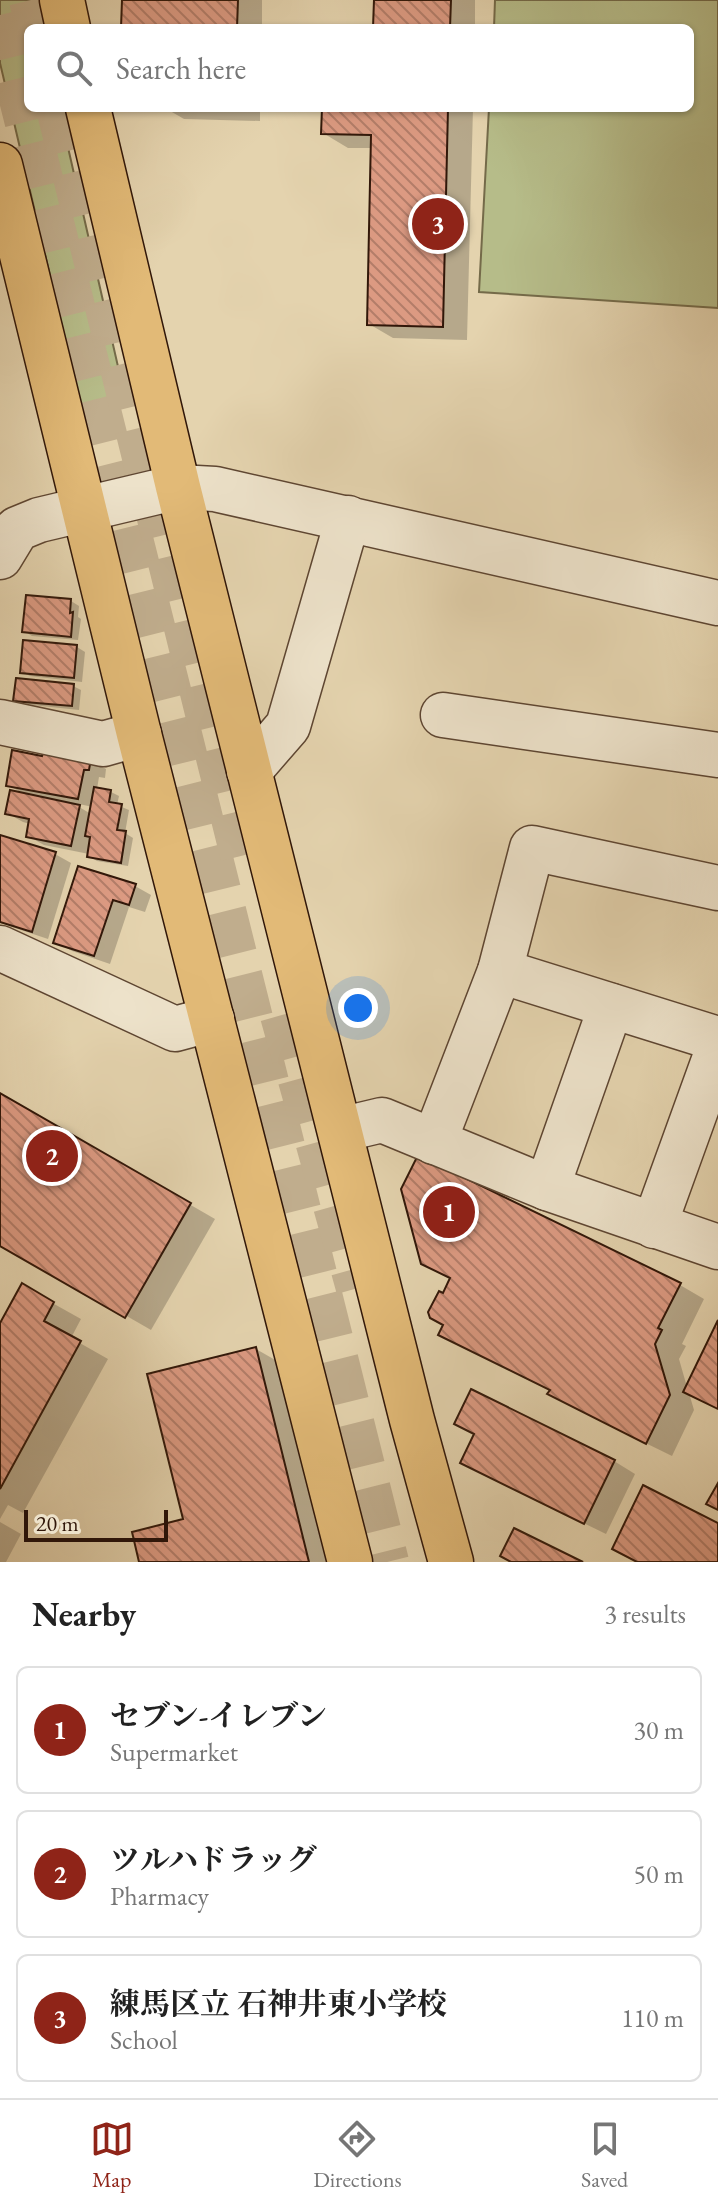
<!DOCTYPE html>
<html lang="en">
<head>
<meta charset="utf-8">
<style>
  :root { --surface:#fff; --page:#f2f2f2; --text:#222; --muted:#767676; --line:#e0e0e0; --accent:#8f2418 }
  body { margin:0; font-family:"EB Garamond","Noto Serif JP",serif; background:var(--page); color:var(--text) }
  .scale { position:absolute; left:24px; bottom:20px; width:144px; box-sizing:border-box; padding-left:8px; border:4px solid #311709; border-top:0; font-size:22px; line-height:28px; white-space:nowrap; color:#311709; -webkit-text-stroke:6px #ede2ca; paint-order:stroke }
  .you { position:absolute; left:358px; top:1008px; width:28px; height:28px; margin:-20px; border:6px solid #fff; border-radius:50%; background:#1a73e8; box-shadow:0 0 0 12px #1a73e833 }
  .badge { display:grid; place-items:center; width:52px; height:52px; border-radius:50%; background:var(--accent); color:#fff; font-size:26px; font-weight:700 }
  .pin { position:absolute; translate:-50% -50%; border:4px solid #fff; box-shadow:0 2px 8px #0006 }
  .list { margin:0; padding:0; list-style:none }
  h2 { display:flex; justify-content:space-between; align-items:center; height:104px; margin:0; padding:0 32px; font-size:34px }
  h2 small { font-size:26px; font-weight:400; color:var(--muted) }
  .list li { display:grid; grid-template-columns:52px 1fr auto; gap:24px; align-items:center; box-sizing:border-box; height:128px; margin:0 16px 16px; padding:0 16px; border:2px solid var(--line); border-radius:12px }
  .list b { display:block; font-size:30px; white-space:nowrap }
  .list p { margin:0; font-size:26px; white-space:nowrap; color:var(--muted) }
  .list em { font-size:26px; font-style:normal; color:var(--muted) }
  .icon { flex:none; width:44px; height:44px; fill:none; stroke:currentColor; stroke-width:2; stroke-linecap:round; stroke-linejoin:round }
  .map { position:relative; flex:none; width:718px; height:1562px; overflow:hidden }
  .search { position:absolute; background:var(--surface); box-shadow:0 2px 6px #0004; left:24px; right:24px; top:24px; height:88px; display:flex; align-items:center; gap:20px; box-sizing:border-box; padding:0 28px; border-radius:12px; color:var(--muted); font-size:30px }
  .sheet { height:536px; background:var(--surface) }
  nav { display:flex; justify-content:space-around; align-items:center; box-sizing:border-box; height:112px; border-top:2px solid var(--line); background:var(--surface); font-size:22px; color:var(--muted) }
  nav a { display:grid; justify-items:center; gap:4px }
  nav .on { color:var(--accent) }
  .map>svg:first-child { display:block }
  .green { fill:#b6bc89; stroke:#746a49; stroke-width:2 }
  .shadow { fill:#0003; fill-rule:evenodd }
  .building { fill:url(#building-back-hatch); stroke:#311709; stroke-width:2 }
  .lines { fill:none; stroke-linecap:round; stroke-linejoin:round }
  .major-tunnel { stroke:#c0ad8d; stroke-width:44; stroke-dasharray:44 22; stroke-linecap:butt }
  .minor-casing { stroke:#5e4632; stroke-width:47 }
  .major-casing { stroke:#311709; stroke-width:47 }
  .minor { stroke:#ede2ca; stroke-width:44 }
  .major { stroke:#e2ba77; stroke-width:44 }
</style>
</head>
<body>
<div class="map">
<svg width="718" height="1562" viewBox="0 0 718 1562">
  <defs>
    <pattern id="building-back-hatch" width="6" height="6" patternUnits="userSpaceOnUse" patternTransform="scale(2)"><rect width="6" height="6" fill="#dc9a82"/><path d="M-1 5l2 2M0 0l6 6M5-1l2 2" fill="none" stroke="#b37d69"/></pattern>
  </defs>
  <rect width="100%" height="100%" fill="#e4d3ae"/>
  <filter id="stains"><feTurbulence type="fractalNoise" baseFrequency=".0025" numOctaves="4"/><feColorMatrix values="0 0 0 0 .2 0 0 0 0 .09 0 0 0 0 .02 0 0 0 .5 -.17"/></filter>
  <radialGradient id="worn" r=".72"><stop offset=".6" stop-color="#630" stop-opacity="0"/><stop offset="1" stop-color="#630" stop-opacity=".3"/></radialGradient>
  <!-- green -->
  <g class="green">
    <path d="M0 0H34L40 28H28V108H59L127 406 83 416 0 63Z"/>
    <path d="M495 0H718V308L479 292 489 108H690V28H494Z"/>
  </g>
  <!-- shadow -->
  <g class="shadow">
    <path d="M124 0H262V28H123Z"/>
    <path d="M376 0H475V28H375Z"/>
    <path d="M165 108H260V121L184 119Z"/>
    <path d="M324 108H473L467 340 393 338 369 324 373 148H348L323 133Z"/>
    <path d="M71 601 79 606 78 617 81 619 78 640 32 636 24 631Z"/>
    <path d="M25 642 77 647 85 652 82 682 30 676 22 672Z"/>
    <path d="M73 686 81 690 79 710 23 704 15 700Z"/>
    <path d="M44 758 90 760 106 769 105 778 99 777 97 789 111 792 119 796 117 805 129 810 125 833 133 838 128 866 97 861 89 856V854L44 845 28 836 30 824 23 822 7 813 24 794 8 785ZM74 803 93 807 91 814 74 804Z"/>
    <path d="M0 841 55 854 71 863 48 939 0 923Z"/>
    <path d="M79 868 135 886 151 895 145 912 129 907 110 964 72 951 56 942Z"/>
    <path d="M0 1095 215 1219 151 1330 0 1243Z"/>
    <path d="M422 1263 680 1285 704 1299 682 1344 686 1346 679 1359 687 1387 718 1324V1408L689 1393 694 1410 672 1456 574 1408 550 1394 551 1391 440 1334 445 1325 444 1296 452 1279Z"/>
    <path d="M22 1286 81 1319 71 1338 108 1359 23 1513 8 1505 0 1519V1327Z"/>
    <path d="M256 1349 284 1365 332 1562H141L186 1520Z"/>
    <path d="M614 1461 635 1474 606 1534 483 1474Z"/>
    <path d="M0 1522 21 1534 6 1562H0Z"/>
  </g>
  <!-- building -->
  <g class="building">
    <path d="M122 0H238L237 28H121Z"/>
    <path d="M374 0H451L450 28H373Z"/>
    <path d="M322 108H448L443 327 367 325 371 135 321 134Z"/>
    <path d="M26 595 71 599 70 613 73 612 71 637 22 632Z"/>
    <path d="M23 640 77 645 74 678 20 673Z"/>
    <path d="M16 678 74 684 72 706 13 701Z"/>
    <path d="M12 750 42 756 44 750 91 758 89 770H84L78 799 6 786Z"/>
    <path d="M94 787 111 790 109 802 122 804 117 830 126 831 121 863 87 857 90 837 85 836Z"/>
    <path d="M10 790 80 805 71 846 26 837 29 819 5 814Z"/>
    <path d="M0 835 56 852 32 932 0 922Z"/>
    <path d="M78 866 136 884 129 905 113 900 94 956 53 943Z"/>
    <path d="M0 1093 191 1203 125 1318 0 1246Z"/>
    <path d="M418 1155 681 1283 658 1328 662 1330 655 1344 670 1395 646 1444 547 1394 550 1390 438 1335 443 1325 430 1318 428 1312 439 1291 443 1293 450 1278 421 1264 401 1189Z"/>
    <path d="M22 1283 54 1302 44 1321 81 1341 0 1489V1323Z"/>
    <path d="M718 1320V1409L683 1392Z"/>
    <path d="M256 1347 309 1562H139L132 1532 183 1519 147 1374Z"/>
    <path d="M471 1389 615 1460 584 1524 460 1463 474 1434 454 1424Z"/>
    <path d="M718 1483V1510L706 1504Z"/>
    <path d="M643 1485 718 1523V1562H637L612 1549Z"/>
    <path d="M514 1528 583 1562H511L500 1556Z"/>
  </g>
  <g class="lines">
    <!-- major-tunnel -->
    <g class="major-tunnel">
      <path d="M31 0 38 28"/>
      <path d="M0 15 387 1562"/>
      <path d="M58 108 246 871"/>
      <path d="M282 1015 358 1288"/>
    </g>
    <defs>
      <g id="minor">
        <path d="M0 557 17 529 39 520 178 487 215 489 718 603"/>
        <path d="M443 715 718 755"/>
        <path d="M0 722 103 744 139 734"/>
        <path d="M249 771 288 726 348 518"/>
        <path d="M0 948 175 1029 212 1019"/>
        <path d="M500 971 718 1039"/>
        <path d="M340 1130 382 1120 547 1188 718 1247"/>
        <path d="M434 1142 500 971 532 848 718 888"/>
        <path d="M547 1188 611 1006"/>
        <path d="M654 1226 718 1049"/>
      </g>
      <g id="major">
        <path d="M62 0 68 28"/>
        <path d="M88 108 178 487 412 1420 451 1562"/>
        <path d="M0 165 139 734 350 1562"/>
      </g>
    </defs>
    <!-- minor casing -->
    <use href="#minor" class="minor-casing"/>
    <!-- major casing -->
    <use href="#major" class="major-casing"/>
    <!-- minor -->
    <use href="#minor" class="minor"/>
    <!-- major -->
    <use href="#major" class="major"/>
  </g>
  <rect width="100%" height="100%" filter="url(#stains)"/>
  <rect width="100%" height="100%" fill="url(#worn)"/>
</svg>
<div class="scale">20 m</div>
<div class="you"></div>
<div class="pin badge" style="left:449px;top:1212px">1</div>
<div class="pin badge" style="left:52px;top:1156px">2</div>
<div class="pin badge" style="left:438px;top:224px">3</div>
<div class="search"><svg class="icon" aria-label="search" viewBox="0 0 24 24"><circle cx="10" cy="10" r="6"/><path d="M15 15l6 6"/></svg>Search here</div>
</div>
<section class="sheet">
<h2>Nearby<small>3 results</small></h2>
<ul class="list">
<li><span class="badge">1</span><div><b>セブン-イレブン</b><p>Supermarket</p></div><em>30 m</em></li>
<li><span class="badge">2</span><div><b>ツルハドラッグ</b><p>Pharmacy</p></div><em>50 m</em></li>
<li><span class="badge">3</span><div><b>練馬区立 石神井東小学校</b><p>School</p></div><em>110 m</em></li>
</ul>
</section>
<nav>
<a class="on"><svg class="icon" aria-label="map" viewBox="0 0 24 24"><path d="M3 6l6-2 6 2 6-2v14l-6 2-6-2-6 2zM9 4v14M15 6v14"/></svg>Map</a>
<a><svg class="icon" aria-label="directions" viewBox="0 0 24 24"><path d="M12 3l9 9-9 9-9-9zM9 14v-3h6M13 9l2 2-2 2"/></svg>Directions</a>
<a><svg class="icon" aria-label="saved" viewBox="0 0 24 24"><path d="M7 4h10v16l-5-4-5 4z"/></svg>Saved</a>
</nav>
</body>
</html>
